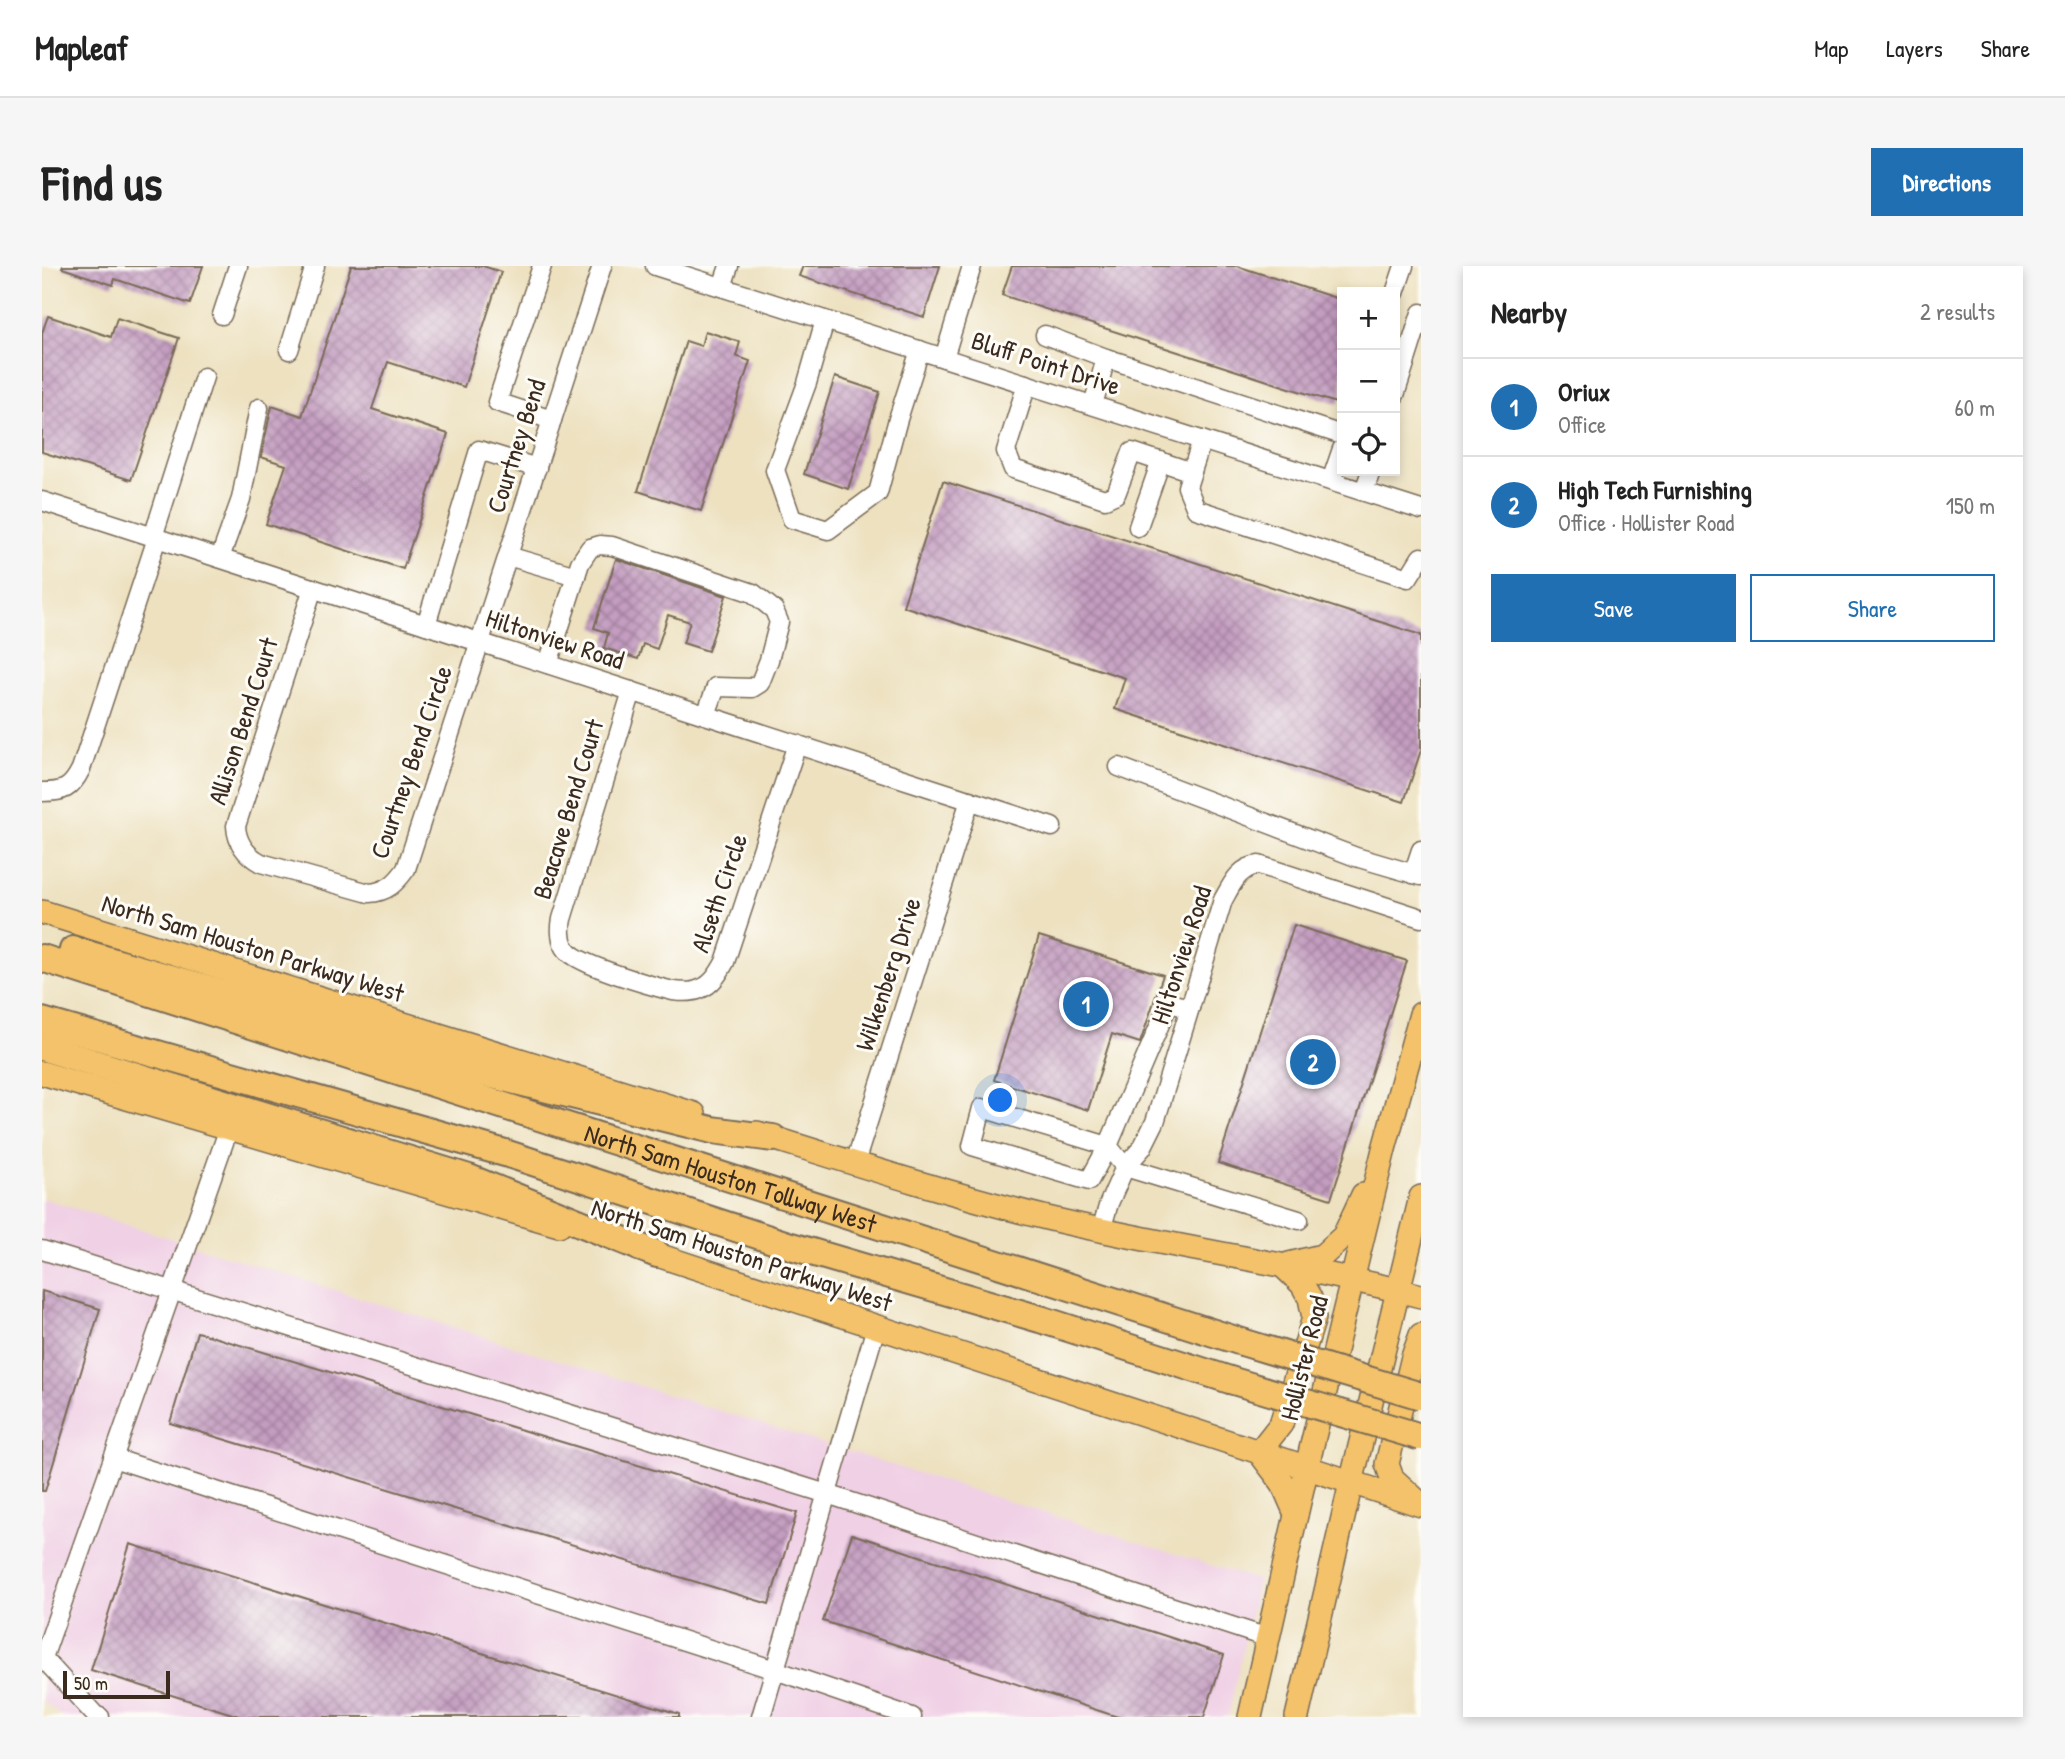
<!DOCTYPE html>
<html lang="en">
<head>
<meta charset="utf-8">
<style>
  :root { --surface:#fff; --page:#f6f6f6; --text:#222; --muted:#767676; --line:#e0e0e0; --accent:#1f6fb2 }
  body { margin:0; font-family:"Patrick Hand",sans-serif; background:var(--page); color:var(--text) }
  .controls { position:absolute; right:21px; top:21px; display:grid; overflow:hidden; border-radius:0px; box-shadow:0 4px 10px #0003 }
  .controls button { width:63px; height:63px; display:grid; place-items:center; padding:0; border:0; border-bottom:2px solid var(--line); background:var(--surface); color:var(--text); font:35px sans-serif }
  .scale { position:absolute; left:21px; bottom:18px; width:107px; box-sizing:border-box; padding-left:7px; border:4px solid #3b2a1e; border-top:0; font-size:19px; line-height:24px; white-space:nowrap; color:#3b2a1e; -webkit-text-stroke:5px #fdfcf7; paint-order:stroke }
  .you { position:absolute; left:959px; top:835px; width:24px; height:24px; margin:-18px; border:5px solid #fff; border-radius:50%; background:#1a73e8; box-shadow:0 0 0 10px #1a73e833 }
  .badge { display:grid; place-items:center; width:46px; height:46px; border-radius:50%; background:var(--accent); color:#fff; font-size:23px; font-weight:700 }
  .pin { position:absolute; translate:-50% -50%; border:4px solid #fff; box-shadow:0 2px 7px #0006 }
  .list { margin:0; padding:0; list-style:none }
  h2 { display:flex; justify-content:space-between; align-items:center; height:91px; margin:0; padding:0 28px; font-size:30px }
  h2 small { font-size:23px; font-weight:400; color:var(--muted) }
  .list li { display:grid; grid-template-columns:46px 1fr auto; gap:21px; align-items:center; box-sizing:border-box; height:98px; padding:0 28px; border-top:2px solid var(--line) }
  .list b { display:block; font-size:26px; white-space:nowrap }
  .list p { margin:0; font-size:23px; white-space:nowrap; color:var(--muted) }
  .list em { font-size:23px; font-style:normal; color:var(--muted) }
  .actions { display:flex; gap:14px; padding:21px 28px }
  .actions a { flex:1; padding:16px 0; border:2px solid var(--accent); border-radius:0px; text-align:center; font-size:24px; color:var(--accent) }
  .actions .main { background:var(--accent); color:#fff }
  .icon { flex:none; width:38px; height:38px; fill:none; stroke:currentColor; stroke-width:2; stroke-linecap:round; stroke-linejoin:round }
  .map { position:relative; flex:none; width:1379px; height:1451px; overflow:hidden; border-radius:0px }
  header { display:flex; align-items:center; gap:42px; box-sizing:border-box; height:98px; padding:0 35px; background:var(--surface); border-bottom:2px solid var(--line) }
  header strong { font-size:33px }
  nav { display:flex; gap:38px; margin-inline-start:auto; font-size:24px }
  .intro { display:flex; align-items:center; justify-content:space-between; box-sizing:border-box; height:168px; padding:0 42px }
  h1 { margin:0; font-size:49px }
  .button { padding:18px 32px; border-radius:0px; background:var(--accent); color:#fff; font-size:24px; font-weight:700 }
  main { display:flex; gap:42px; padding:0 42px }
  aside { flex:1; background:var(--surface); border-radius:0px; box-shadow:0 4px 10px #0003 }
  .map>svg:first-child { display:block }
  .built { fill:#f0d0e5 }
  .building { fill:url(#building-cross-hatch) }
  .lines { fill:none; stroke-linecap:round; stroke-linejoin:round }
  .minor-casing { stroke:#796a57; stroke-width:21 }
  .major-casing { stroke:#796a57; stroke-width:26 }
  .highway-casing { stroke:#796a57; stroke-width:30 }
  .minor { stroke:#fff; stroke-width:18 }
  .major { stroke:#f3c26a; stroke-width:23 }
  .highway { stroke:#f3c26a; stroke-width:26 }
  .highway-bridge-casing { stroke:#796a57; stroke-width:30; stroke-linecap:butt }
  .highway-bridge { stroke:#f3c26a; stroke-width:26 }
  .labels { text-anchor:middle; stroke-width:6; stroke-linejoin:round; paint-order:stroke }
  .street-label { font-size:26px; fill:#3b2a1e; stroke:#fdfcf7 }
</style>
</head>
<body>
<header>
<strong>Mapleaf</strong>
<nav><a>Map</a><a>Layers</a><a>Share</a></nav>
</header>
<div class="intro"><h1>Find us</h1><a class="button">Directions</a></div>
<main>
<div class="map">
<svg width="1379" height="1451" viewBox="0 0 1379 1451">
  <defs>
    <pattern id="building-cross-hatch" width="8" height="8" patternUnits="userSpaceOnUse" patternTransform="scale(1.75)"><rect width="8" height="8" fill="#c49dc1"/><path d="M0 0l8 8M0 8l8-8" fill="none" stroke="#a0809c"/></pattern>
  </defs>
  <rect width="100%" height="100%" fill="#fdfcf7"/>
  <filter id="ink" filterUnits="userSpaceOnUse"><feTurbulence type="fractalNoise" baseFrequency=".0143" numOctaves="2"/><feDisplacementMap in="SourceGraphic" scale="14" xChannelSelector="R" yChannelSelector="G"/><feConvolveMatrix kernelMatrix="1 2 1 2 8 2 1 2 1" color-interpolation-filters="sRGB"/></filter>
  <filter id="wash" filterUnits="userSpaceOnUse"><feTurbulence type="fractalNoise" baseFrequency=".00686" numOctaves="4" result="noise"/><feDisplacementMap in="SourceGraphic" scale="28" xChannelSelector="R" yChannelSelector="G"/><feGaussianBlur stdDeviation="1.57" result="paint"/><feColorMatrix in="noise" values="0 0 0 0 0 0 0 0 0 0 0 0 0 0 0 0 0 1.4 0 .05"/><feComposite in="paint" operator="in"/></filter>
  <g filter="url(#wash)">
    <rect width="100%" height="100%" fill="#ede1c0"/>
    <!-- built -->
    <path class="built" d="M0 932 1216 1314 1186 1451H20L0 1434Z"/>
    <g id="blocks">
      <!-- building -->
      <g class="building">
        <path d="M21 0H161L148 38 73 13 71 19 20 2Z"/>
        <path d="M309 0H441L459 6 422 121 346 96 330 143 406 168 361 303 224 258 244 199 219 191 228 148 230 140 260 150Z"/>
        <path d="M761 0H898L882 51 757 10Z"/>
        <path d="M970 0H1195L1300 34V127L1297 138 960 29Z"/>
        <path d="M6 50 69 71 75 52 137 72 89 214 0 186V67Z"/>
        <path d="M663 65 698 76 694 90 708 95 659 245 596 225 644 75 659 80Z"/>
        <path d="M793 111 838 126 806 223 762 208Z"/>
        <path d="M901 215 1379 369V484L1362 536 1073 443 1083 412 861 340Z"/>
        <path d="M574 293 684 330 666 385 641 377 648 356 626 349 615 383 601 378 596 393 562 382 566 367 552 362Z"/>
        <path d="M1252 659 1365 695 1289 933 1176 897Z"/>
        <path d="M997 670 1121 709 1098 777 1070 768 1046 844 952 814Z"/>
        <path d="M0 1025 58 1043 3 1225H0Z"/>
        <path d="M155 1066 755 1247 727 1338 128 1157Z"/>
        <path d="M810 1268 1182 1389 1162 1451H1076L781 1355Z"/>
        <path d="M88 1278 637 1448V1451H200L49 1404Z"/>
      </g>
    </g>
  </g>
  <g filter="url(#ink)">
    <use href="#blocks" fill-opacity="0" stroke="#796a57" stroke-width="2"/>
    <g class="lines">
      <defs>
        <g id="minor">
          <path d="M500 0 455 136 510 154"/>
          <path d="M613 0 1379 244"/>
          <path d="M680 21 687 0"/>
          <path d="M1353 27 1362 0"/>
          <path d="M180 49 196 0"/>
          <path d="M783 54 765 117 733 204 750 253 786 264 836 227 856 153 878 84"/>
          <path d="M1003 69 1064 92 1300 169"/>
          <path d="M247 84 273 0"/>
          <path d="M902 92 930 0"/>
          <path d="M985 118 964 185 971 203 1063 233 1074 228 1090 186 1150 206"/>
          <path d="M1353 129 1379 47"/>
          <path d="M1051 139 1064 92"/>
          <path d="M1160 174 1145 221 1154 243 1366 312 1379 291"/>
          <path d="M1289 215 1300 183"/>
          <path d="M1322 225 1329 205"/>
          <path d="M0 235 1010 561"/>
          <path d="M1096 261 1119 195"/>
          <path d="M111 271 162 111"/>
          <path d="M466 290 534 310"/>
          <path d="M178 292 199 233 217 142"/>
          <path d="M271 322 194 560C195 577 204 589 219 597L327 627C345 626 354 617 364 603L560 0"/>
          <path d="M384 359 437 184 495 202"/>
          <path d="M506 398 538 297 548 282 558 279 570 280 711 327 732 344 737 356 727 394 718 417 710 422 674 421 664 449"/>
          <path d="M590 425 520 653C518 662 518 676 525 684 536 699 610 720 631 725 639 726 650 727 658 723 670 719 677 707 683 696L755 478"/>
          <path d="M1077 501 1314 591 1379 610"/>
          <path d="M0 526C22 526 29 523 39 503L115 272"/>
          <path d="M1371 608 1379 584"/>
          <path d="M1148 742 1127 737 1066 880 1083 901 1257 954"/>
          <path d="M940 842 1066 880 1047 915 930 880Z"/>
          <path d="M813 897 928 534"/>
          <path d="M1059 964 1067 937 1083 901 1100 882 1113 856 1181 634C1190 618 1197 601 1217 599L1379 652"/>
          <path d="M0 984 785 1228 1226 1372"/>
          <path d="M71 1192 733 1404 870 1451"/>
          <path d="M58 1451 54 1450 1 1392 187 862"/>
          <path d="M719 1451 834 1061"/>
        </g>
        <g id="major">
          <path d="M0 646 652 848"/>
          <path d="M0 807 517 959"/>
          <path d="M715 867C811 897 907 928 1005 952 1129 982 1256 998 1379 1030"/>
          <path d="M597 983 1379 1239"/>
          <path d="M1247 998 1280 990 1302 970 1321 929"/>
          <path d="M1217 1186 1239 1158 1272 1052 1268 1032 1260 1018 1241 1000"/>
          <path d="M1217 1186 1240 1216 1254 1248"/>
          <path d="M1375 1235 1350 1212 1345 1198 1371 1091 1379 1069"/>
          <path d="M1208 1451 1270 1179 1342 883 1379 748"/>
          <path d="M1255 1451 1309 1217 1379 931"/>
        </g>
        <g id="highway">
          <path d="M31 684 219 738 442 807 670 864 731 872"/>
          <path id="s1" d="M0 692 1200 1076"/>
          <path d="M0 755 463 887 749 980 998 1053 1188 1114"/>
          <path d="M0 781 427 912 615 988"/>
        </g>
      </defs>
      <!-- minor casing -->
      <use href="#minor" class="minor-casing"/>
      <!-- major casing -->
      <use href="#major" class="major-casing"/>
      <!-- highway casing -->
      <use href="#highway" class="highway-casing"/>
      <!-- minor -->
      <use href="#minor" class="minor"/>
      <!-- major -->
      <use href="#major" class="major"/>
      <!-- highway -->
      <use href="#highway" class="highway"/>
      <defs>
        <g id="highway-bridge">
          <path d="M1200 1076 1379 1130"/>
          <path d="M1188 1114 1379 1171"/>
        </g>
      </defs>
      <!-- highway-bridge casing -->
      <use href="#highway-bridge" class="highway-bridge-casing"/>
      <!-- highway-bridge -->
      <use href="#highway-bridge" class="highway-bridge"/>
    </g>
  </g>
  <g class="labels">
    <!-- street labels -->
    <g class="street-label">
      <text transform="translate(1004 97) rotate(18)" y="9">Bluff Point Drive</text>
      <text transform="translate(474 180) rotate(-72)" y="9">Courtney Bend</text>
      <text transform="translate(513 373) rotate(18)" y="9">Hiltonview Road</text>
      <text transform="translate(201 455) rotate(-72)" y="9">Allison Bend Court</text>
      <text transform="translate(369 496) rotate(-71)" y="9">Courtney Bend Circle</text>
      <text transform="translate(526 543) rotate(-73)" y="9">Beacave Bend Court</text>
      <text transform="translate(677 627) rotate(-71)" y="9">Alseth Circle</text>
      <text transform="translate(211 682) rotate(17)" y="9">North Sam Houston Parkway West</text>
      <text transform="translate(1139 689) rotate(-72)" y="9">Hiltonview Road</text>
      <text transform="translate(846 708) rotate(-72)" y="9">Wilkenberg Drive</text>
      <text dy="9" stroke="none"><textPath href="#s1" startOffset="723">North Sam Houston Tollway West</textPath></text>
      <text transform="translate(700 989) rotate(18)" y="9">North Sam Houston Parkway West</text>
      <text transform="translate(1262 1092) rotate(-76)" y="9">Hollister Road</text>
    </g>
  </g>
</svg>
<div class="controls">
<button>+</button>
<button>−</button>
<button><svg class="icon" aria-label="locate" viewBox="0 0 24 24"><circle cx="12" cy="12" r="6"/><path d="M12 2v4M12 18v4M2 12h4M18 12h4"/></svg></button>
</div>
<div class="scale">50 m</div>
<div class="you"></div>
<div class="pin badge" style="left:1044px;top:738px">1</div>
<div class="pin badge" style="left:1271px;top:796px">2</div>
</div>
<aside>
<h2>Nearby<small>2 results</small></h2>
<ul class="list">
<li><span class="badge">1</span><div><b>Oriux</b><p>Office</p></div><em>60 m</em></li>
<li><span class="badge">2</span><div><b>High Tech Furnishing</b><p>Office · Hollister Road</p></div><em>150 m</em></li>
</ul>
<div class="actions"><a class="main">Save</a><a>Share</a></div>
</aside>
</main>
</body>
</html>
